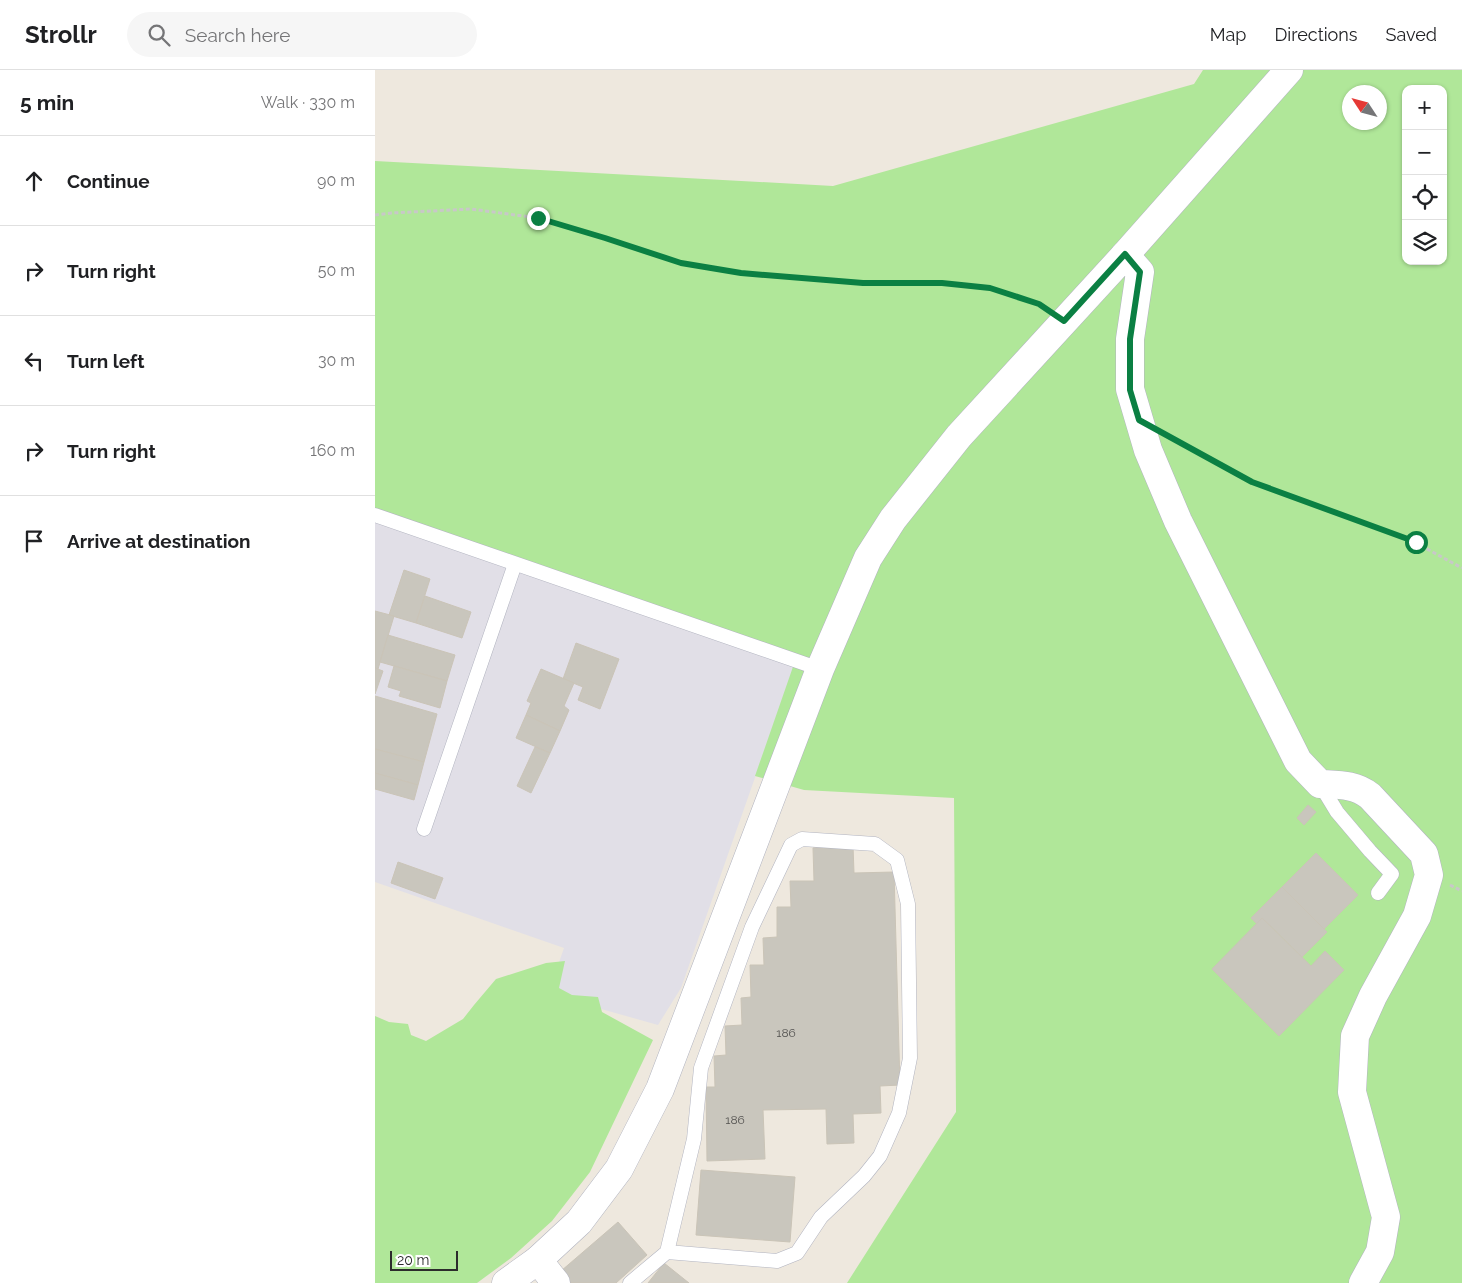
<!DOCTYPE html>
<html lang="en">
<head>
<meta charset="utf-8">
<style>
  :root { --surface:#fff; --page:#f6f6f6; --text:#202124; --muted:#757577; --line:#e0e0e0 }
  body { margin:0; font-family:Raleway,sans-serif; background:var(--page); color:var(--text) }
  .controls { position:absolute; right:15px; top:15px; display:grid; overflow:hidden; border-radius:10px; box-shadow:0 1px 4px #0004 }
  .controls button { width:45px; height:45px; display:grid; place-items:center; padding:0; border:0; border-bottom:1px solid var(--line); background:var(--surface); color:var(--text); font:25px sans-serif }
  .compass { position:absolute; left:967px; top:15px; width:45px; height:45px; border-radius:50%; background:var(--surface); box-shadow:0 1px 4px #0004; rotate:306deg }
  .scale { position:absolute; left:15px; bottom:12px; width:68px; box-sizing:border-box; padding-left:5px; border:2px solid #2c2c2c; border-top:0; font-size:14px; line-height:18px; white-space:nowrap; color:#2c2c2c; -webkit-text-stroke:4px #fff; paint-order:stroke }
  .stop { position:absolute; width:15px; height:15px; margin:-11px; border:4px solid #0b8043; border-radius:50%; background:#fff }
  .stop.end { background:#0b8043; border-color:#fff; box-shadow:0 1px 5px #0008 }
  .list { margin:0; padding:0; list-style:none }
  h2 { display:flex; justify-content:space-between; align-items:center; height:65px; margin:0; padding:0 20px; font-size:21px }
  h2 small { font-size:16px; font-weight:400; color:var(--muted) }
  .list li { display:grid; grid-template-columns:32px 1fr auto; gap:15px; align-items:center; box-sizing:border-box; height:90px; padding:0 20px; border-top:1px solid var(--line) }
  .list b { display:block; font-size:19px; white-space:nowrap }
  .list em { font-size:16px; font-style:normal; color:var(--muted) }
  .icon { flex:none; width:28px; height:28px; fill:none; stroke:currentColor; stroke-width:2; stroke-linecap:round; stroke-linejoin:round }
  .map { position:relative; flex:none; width:1087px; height:1213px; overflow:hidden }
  header { display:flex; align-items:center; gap:30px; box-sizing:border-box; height:70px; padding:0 25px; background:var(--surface); border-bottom:1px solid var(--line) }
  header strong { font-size:24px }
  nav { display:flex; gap:28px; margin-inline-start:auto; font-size:18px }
  .search { width:350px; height:45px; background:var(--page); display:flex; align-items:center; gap:12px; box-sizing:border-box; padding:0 18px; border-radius:28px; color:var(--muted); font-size:19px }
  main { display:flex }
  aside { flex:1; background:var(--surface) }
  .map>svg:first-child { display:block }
  .industrial { fill:#e1dfe7 }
  .green { fill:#b0e799; fill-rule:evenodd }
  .building { fill:#c9c6bd; stroke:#cac4b7 }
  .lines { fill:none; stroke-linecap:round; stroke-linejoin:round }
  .service-casing { stroke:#b2b4c0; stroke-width:15 }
  .minor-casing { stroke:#b2b4c0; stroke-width:29 }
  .tertiary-casing { stroke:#b2b4c0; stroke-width:29 }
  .path { stroke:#c8c8c8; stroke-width:3; stroke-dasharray:4 2.5; stroke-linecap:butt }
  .service { stroke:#fff; stroke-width:14 }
  .minor { stroke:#fff; stroke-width:28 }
  .tertiary { stroke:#fff; stroke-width:28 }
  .route { stroke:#0b8043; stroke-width:6 }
  .labels { text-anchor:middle; stroke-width:4; stroke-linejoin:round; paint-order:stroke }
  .number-label { font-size:12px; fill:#535250 }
</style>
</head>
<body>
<header>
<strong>Strollr</strong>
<div class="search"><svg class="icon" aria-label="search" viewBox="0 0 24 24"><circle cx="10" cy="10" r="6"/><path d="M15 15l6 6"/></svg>Search here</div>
<nav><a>Map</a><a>Directions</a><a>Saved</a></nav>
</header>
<main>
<aside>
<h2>5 min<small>Walk · 330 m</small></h2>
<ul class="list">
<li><svg class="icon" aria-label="ahead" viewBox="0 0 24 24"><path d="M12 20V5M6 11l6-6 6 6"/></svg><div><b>Continue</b></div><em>90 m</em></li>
<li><svg class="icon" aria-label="right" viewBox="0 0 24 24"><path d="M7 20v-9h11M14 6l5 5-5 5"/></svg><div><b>Turn right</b></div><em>50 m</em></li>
<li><svg class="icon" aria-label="left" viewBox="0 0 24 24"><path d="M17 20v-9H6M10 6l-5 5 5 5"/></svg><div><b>Turn left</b></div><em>30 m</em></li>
<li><svg class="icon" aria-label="right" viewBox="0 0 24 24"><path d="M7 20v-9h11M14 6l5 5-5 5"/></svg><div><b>Turn right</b></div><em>160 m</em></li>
<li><svg class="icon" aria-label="arrive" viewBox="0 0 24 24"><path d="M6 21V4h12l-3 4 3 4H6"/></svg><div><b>Arrive at destination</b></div></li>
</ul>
</aside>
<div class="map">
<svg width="1087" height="1213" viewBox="0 0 1087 1213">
  <rect width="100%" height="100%" fill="#eee8de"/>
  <!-- industrial -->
  <path class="industrial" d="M0 445 421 591 306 918 283 955 173 924 189 878 0 812Z"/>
  <!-- green -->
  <g class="green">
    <path d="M828 0H1087V1213H472L581 1042 579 728 429 720 380 706 420 591 0 445V91L458 116 819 14ZM1031 19H1068V191H1031ZM974 22H1004V52H974Z"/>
    <path d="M190 891 184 918 197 925 223 927 227 942 278 970 215 1102 177 1151 136 1188 102 1213H0V946L14 952 33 954 36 965 51 971 88 949 99 935 121 909 171 893Z"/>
  </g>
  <!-- building -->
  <g class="building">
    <path d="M29 500 55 509 41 553 14 545Z"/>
    <path d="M50 526 96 542 87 568 41 553Z"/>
    <path d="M0 541 19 546 3 599 0 598Z"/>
    <path d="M13 565 80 585 72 611 5 592Z"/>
    <path d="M201 573 244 589 225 639 203 630 208 617 188 609Z"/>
    <path d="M19 596 72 611 65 638 24 626 26 621 13 617Z"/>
    <path d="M0 598 8 601 0 624Z"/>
    <path d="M166 599 199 613 189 636 194 640 185 661 151 645 156 633 152 631Z"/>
    <path d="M0 626 62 644 49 692 0 679Z"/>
    <path d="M151 645 185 661 175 683 141 668Z"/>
    <path d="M160 677 175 683 156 723 142 716Z"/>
    <path d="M0 679 49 692 43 715 0 703Z"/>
    <path d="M0 703 43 715 39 730 0 719Z"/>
    <path d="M933 735 941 742 929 755 922 748Z"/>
    <path d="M478 776 479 803 519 802 525 1015 505 1016 506 1043 478 1044 479 1073 452 1074 451 1039 388 1040 390 1089 332 1091 331 1017H340L339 986 351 985 350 956 367 955 366 928 376 927 375 895H389L388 868 402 867V837H416L415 811H439L438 778Z"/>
    <path d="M941 783 983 825 949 859 907 817Z"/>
    <path d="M23 792 68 808 60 829 16 813Z"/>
    <path d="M907 817 952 862 927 887 887 848 882 854 876 848Z"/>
    <path d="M887 848 936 896 950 881 969 900 904 966 837 899Z"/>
    <path d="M326 1100 420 1107 415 1172 321 1165Z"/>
    <path d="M243 1152 272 1185 241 1213H196L186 1201Z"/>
    <path d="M289 1193 314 1213H273Z"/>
  </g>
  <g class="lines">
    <defs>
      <g id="service">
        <path d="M0 445 445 599"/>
        <path d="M945 714 962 742 995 781 1017 804 1003 823"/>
        <path d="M49 759 140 494"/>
        <path d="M255 1213 292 1182 319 1069 326 998 377 857 416 775 427 769 500 774 522 790 533 834 535 988 524 1043 505 1086 489 1106 446 1147 422 1183 402 1191 292 1182"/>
      </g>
      <g id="minor">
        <path d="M750 185 765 202 755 269V319L773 380 803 451 923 691 945 714C964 715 980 714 995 726L1049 784 1054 805 1042 846 998 926 980 966 977 1022 1011 1147 1005 1182 988 1213"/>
        <path d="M163 1190 181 1213"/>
      </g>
      <path id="tertiary" d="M131 1213 163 1190 204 1152 244 1099 285 1019 445 599 493 488 518 449 584 366 750 185 914 0"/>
    </defs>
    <!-- service casing -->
    <use href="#service" class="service-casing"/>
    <!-- minor casing -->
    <use href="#minor" class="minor-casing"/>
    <!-- tertiary casing -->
    <use href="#tertiary" class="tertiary-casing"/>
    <!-- path -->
    <g class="path">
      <path d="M0 145 16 143 96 139 163 148 231 168 306 193 366 203 487 213H567L615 218 664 234 669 238"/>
      <path d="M796 368 877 412 1041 473 1087 498"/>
      <path d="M1075 815 1087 821"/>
    </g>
    <!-- service -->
    <use href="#service" class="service"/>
    <!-- minor -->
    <use href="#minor" class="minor"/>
    <!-- tertiary -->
    <use href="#tertiary" class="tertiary"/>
  </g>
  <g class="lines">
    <!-- route -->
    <path class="route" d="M163 148 230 168 306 193 366 203 488 213H567L615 218 664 234 689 251 750 184 765 202 755 269V320L764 350 877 412 1041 472"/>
  </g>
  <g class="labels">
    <!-- number labels -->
    <g class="number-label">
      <text x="411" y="967">186</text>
      <text x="360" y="1054">186</text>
    </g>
  </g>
</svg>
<div class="controls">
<button>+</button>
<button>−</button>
<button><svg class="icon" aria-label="locate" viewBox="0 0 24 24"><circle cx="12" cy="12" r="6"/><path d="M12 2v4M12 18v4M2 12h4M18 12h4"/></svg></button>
<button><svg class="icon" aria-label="layers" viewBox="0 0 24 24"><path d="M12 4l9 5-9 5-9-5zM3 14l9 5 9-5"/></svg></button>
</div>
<svg class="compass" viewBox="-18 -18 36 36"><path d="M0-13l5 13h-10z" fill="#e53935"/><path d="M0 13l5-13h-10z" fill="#757577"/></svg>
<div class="scale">20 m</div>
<div class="stop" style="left:1041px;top:472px"></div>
<div class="stop end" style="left:163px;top:148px"></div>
</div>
</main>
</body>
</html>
